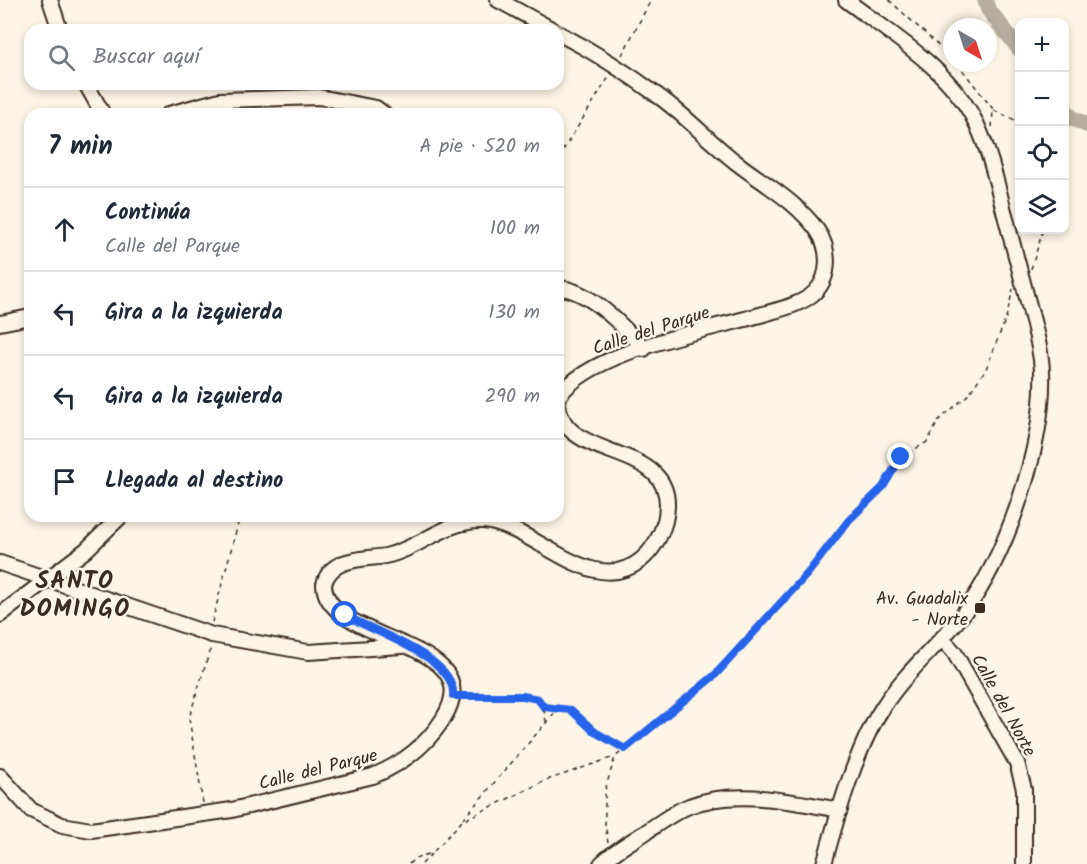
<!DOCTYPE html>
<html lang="es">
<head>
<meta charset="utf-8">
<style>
  :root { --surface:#fff; --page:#f2f2f3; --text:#1f2937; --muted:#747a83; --line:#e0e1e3 }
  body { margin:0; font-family:Kalam,sans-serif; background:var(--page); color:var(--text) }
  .controls { position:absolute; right:18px; top:18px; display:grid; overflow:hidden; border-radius:12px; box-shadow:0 3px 9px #0003 }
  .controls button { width:54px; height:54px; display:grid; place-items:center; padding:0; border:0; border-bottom:2px solid var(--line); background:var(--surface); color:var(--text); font:30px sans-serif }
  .compass { position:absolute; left:943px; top:18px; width:54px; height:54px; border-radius:50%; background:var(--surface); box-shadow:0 3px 9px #0003; rotate:141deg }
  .stop { position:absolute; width:18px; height:18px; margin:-14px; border:4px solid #2563eb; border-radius:50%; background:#fff }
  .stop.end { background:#2563eb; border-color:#fff; box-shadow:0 2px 6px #0008 }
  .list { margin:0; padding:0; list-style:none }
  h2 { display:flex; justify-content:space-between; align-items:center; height:78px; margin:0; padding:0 24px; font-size:26px }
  h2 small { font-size:20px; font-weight:400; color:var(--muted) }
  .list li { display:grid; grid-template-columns:39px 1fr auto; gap:18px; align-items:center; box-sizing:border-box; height:84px; padding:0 24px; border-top:2px solid var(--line) }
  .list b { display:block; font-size:22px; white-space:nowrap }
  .list p { margin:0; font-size:20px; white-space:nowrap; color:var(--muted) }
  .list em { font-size:20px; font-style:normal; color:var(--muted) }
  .icon { flex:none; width:33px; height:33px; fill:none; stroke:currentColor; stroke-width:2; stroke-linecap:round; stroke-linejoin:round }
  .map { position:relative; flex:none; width:1087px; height:864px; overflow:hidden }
  .search { position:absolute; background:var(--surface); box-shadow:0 3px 9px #0003; left:24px; top:24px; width:540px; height:66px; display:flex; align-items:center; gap:15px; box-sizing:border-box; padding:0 21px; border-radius:18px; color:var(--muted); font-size:22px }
  .panel { position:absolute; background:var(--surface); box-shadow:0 3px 9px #0003; left:24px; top:108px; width:540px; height:414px; border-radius:18px }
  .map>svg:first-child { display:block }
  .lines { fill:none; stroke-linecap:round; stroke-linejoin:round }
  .river { stroke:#b7ad9e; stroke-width:16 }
  .minor-casing { stroke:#3b2a1e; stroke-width:18 }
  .path { stroke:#3b2a1e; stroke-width:1.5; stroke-dasharray:4.5 4.5; stroke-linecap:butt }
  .minor { stroke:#fcf5e5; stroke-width:14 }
  .minor-bridge-casing { stroke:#3b2a1e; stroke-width:18; stroke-linecap:butt }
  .minor-bridge { stroke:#fcf5e5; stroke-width:14 }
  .route { stroke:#2563eb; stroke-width:8 }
  .poi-dot { fill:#3b2a1e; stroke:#fcf5e5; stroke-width:2 }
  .labels { text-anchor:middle; stroke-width:5; stroke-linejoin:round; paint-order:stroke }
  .street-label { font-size:18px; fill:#3b2a1e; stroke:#fcf5e5 }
  .poi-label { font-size:18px; fill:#3b2a1e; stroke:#fcf5e5; text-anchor:end }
  .district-label { font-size:24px; font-weight:bold; letter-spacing:1.5px; fill:#3b2a1e; stroke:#fcf5e5 }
</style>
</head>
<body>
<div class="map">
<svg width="1087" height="864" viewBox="0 0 1087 864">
  <rect width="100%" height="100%" fill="#fcf5e5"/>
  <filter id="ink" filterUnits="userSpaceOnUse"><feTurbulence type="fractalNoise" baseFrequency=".0167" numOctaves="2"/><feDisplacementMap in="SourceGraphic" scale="12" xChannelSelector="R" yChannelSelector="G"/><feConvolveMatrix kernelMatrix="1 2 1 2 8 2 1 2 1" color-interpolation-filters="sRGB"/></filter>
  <g filter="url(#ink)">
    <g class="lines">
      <!-- river -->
      <g class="river">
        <path d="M985 0 988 9 1020 50"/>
        <path d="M1064 108 1072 118 1087 125"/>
      </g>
      <defs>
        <g id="minor">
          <path d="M50 0 60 30"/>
          <path d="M498 0 553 30"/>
          <path d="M846 0C892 35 950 69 976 123 990 152 997 184 1005 215"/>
          <path d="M86 84 103 114"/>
          <path d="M169 114 220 100 319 97 376 108 384 114"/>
          <path d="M558 288C588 288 625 328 644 349"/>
          <path d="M0 323 30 317"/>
          <path d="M0 563 212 635 308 652 402 646"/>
          <path d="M0 615 86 550 121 516"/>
          <path d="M942 639 954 652 1017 763 1024 789V864"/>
          <path d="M0 776 31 810 62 825 91 830 232 810 373 776C402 764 426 746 443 719 494 638 325 645 324 584 331 557 362 560 385 556 419 549 447 519 483 521 535 525 592 600 641 560 653 550 661 535 665 521 685 435 555 469 558 397 592 350 705 331 760 315 777 310 802 305 815 292 831 276 830 248 817 230 797 202 763 183 737 163 711 143 688 118 661 98 629 74 593 51 558 33"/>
          <path d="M601 864C615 850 629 843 646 832 659 823 674 812 689 806 736 788 792 802 840 810"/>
          <path d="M824 864C837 816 856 748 883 707 905 672 938 646 963 614 1007 556 1045 444 1042 371 1041 351 1036 332 1031 313"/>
        </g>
      </defs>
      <!-- minor casing -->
      <use href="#minor" class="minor-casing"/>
      <!-- path -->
      <g class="path">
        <path d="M889 0 952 58"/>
        <path d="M622 55 651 0"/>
        <path d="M957 63 993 109"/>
        <path d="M992 127 993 110 1017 121 1020 143"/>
        <path d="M558 158 609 77"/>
        <path d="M1031 269 1043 230"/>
        <path d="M212 622 240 516"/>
        <path d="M464 696H523L538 699 544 707 571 710 595 732 624 749"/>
        <path d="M544 709 546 722"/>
        <path d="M203 803 189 718 211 647"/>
        <path d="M463 819 558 709"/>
        <path d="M608 843 605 823V790L615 757 715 676 808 573 849 520 883 487 901 457 927 442 939 420 968 395 986 369 1006 318 1013 289"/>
        <path d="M409 864 415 858 432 853"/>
        <path d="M422 864 461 822 474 815 547 780 614 757"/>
      </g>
      <!-- minor -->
      <use href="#minor" class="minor"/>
      <defs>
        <path id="minor-bridge" d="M1005 215 1031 313"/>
      </defs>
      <!-- minor-bridge casing -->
      <use href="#minor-bridge" class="minor-bridge-casing"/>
      <!-- minor-bridge -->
      <use href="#minor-bridge" class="minor-bridge"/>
    </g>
  </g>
  <g class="lines" filter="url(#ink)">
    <!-- route -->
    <path class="route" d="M345 615C373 632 457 658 453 696H523L538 699 544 707 571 710 595 732 625 749 715 675 808 573 849 520 883 487 901 457"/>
  </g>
  <!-- markers -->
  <rect class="poi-dot" x="974" y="602" width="12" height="12" rx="3"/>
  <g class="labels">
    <!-- street labels -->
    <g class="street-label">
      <text transform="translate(651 330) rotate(-18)" y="6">Calle del Parque</text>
      <text transform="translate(1004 705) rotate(61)" y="6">Calle del Norte</text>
      <text transform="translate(318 769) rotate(-14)" y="6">Calle del Parque</text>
    </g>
    <!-- poi labels -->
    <g class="poi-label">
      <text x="968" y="604">Av. Guadalix<tspan x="968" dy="21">- Norte</tspan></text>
    </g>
    <!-- district labels -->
    <g class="district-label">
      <text x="75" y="588">SANTO<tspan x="75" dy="28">DOMINGO</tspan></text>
    </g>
  </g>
</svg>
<div class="controls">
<button>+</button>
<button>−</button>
<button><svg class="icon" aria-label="locate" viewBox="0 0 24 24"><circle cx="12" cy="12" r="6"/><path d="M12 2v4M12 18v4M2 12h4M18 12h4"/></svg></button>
<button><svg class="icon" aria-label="layers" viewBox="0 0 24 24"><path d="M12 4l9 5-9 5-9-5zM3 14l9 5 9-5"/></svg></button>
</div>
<svg class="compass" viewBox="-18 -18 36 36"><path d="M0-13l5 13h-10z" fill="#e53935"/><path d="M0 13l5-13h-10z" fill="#747a83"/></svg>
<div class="stop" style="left:345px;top:615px"></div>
<div class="stop end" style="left:901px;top:457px"></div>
<div class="search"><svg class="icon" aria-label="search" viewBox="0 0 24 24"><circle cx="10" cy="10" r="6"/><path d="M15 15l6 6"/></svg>Buscar aquí</div>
<section class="panel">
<h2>7 min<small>A pie · 520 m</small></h2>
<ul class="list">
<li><svg class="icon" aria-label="ahead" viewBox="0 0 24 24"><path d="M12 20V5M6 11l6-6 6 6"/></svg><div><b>Continúa</b><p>Calle del Parque</p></div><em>100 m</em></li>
<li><svg class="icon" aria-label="left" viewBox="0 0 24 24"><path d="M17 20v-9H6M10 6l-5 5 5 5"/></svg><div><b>Gira a la izquierda</b></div><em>130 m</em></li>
<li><svg class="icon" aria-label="left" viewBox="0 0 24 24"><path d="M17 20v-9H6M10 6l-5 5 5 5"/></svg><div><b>Gira a la izquierda</b></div><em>290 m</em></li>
<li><svg class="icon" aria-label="arrive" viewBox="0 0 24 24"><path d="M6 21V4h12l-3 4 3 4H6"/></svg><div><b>Llegada al destino</b></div></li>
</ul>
</section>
</div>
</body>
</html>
